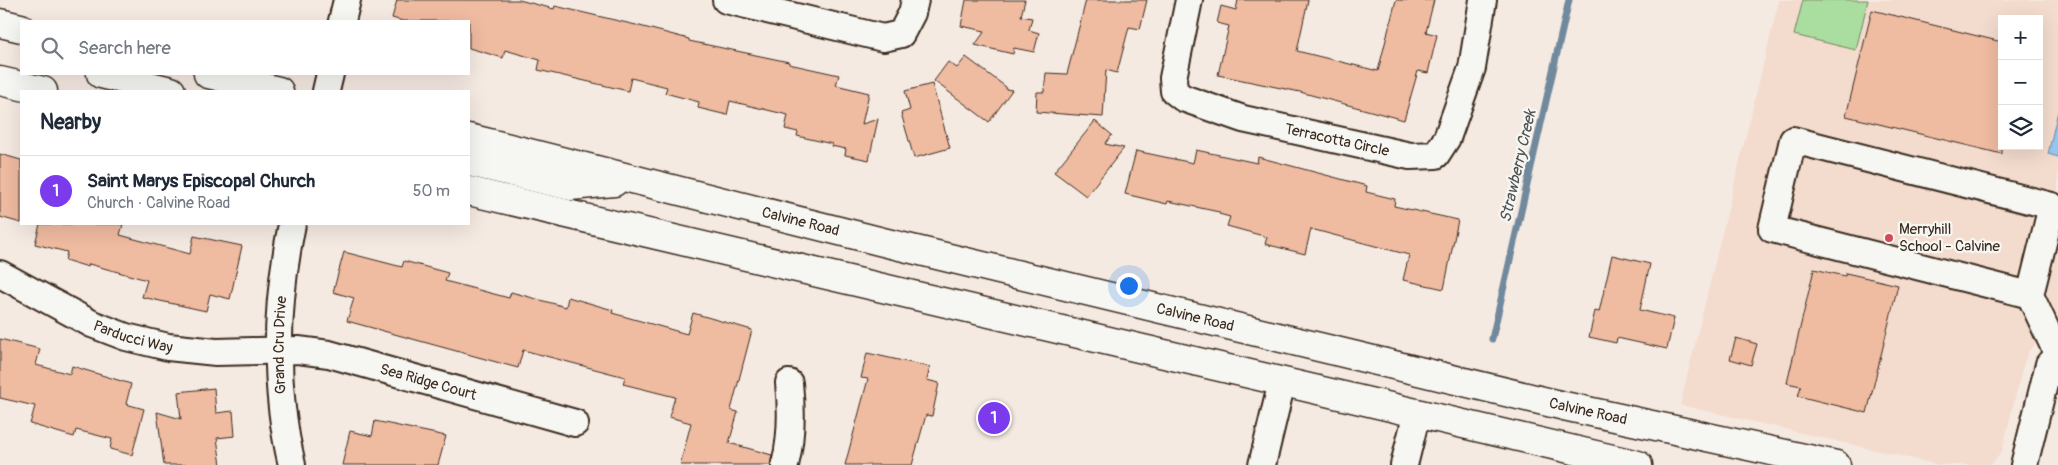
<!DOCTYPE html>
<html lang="en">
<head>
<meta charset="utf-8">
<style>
  :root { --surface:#fff; --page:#f6f6f7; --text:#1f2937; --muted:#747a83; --line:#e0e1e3; --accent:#7c3aed }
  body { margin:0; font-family:Pangolin,sans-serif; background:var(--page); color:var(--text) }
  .controls { position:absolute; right:15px; top:15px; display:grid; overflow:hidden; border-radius:0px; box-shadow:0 5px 20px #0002 }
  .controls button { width:45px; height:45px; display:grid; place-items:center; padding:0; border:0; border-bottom:1px solid var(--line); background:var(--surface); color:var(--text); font:25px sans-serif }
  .you { position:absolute; left:1128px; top:285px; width:18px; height:18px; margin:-12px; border:4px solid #fff; border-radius:50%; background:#1a73e8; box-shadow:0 0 0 8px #1a73e833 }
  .badge { display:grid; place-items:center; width:32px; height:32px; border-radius:50%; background:var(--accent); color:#fff; font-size:16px; font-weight:700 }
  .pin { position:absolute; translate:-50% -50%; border:2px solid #fff; box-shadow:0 1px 5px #0006 }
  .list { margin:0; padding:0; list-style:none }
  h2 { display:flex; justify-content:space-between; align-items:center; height:65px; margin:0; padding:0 20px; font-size:21px }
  h2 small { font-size:16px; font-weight:400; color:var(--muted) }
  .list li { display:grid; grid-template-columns:32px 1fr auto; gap:15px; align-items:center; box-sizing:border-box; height:70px; padding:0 20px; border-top:1px solid var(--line) }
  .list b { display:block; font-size:19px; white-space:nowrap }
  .list p { margin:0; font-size:16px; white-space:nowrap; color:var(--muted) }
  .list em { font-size:16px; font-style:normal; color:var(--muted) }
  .icon { flex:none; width:28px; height:28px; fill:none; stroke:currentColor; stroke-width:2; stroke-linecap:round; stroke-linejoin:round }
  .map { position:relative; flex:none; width:2058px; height:465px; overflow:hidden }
  .search { position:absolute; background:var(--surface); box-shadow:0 5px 20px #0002; left:20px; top:20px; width:450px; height:55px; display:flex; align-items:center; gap:12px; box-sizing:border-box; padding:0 18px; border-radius:0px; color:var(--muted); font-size:19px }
  .panel { position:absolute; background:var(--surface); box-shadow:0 5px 20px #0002; left:20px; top:90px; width:450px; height:135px; border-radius:0px }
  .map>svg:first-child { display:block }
  .built { fill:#f3dcce; fill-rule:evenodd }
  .green { fill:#aadea0; stroke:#72845f }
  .water { fill:#95c8f2; stroke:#71899d }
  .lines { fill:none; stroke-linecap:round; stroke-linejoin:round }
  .stream { stroke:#71899d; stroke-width:7 }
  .building { fill:#efbba1; stroke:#3b2a1e }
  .minor-casing { stroke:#3b2a1e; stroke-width:30 }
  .major-casing { stroke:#3b2a1e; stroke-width:31 }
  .minor { stroke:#f6f6f2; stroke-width:26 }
  .major { stroke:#f6f6f2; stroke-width:28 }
  .poi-dot { fill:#d1495b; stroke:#f6f6f2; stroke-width:2 }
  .labels { text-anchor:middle; stroke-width:4.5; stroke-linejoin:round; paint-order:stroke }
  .street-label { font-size:15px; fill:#3b2a1e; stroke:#f6f6f2 }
  .poi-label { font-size:15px; fill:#3b2a1e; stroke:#f6f6f2; text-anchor:start }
  .water-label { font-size:16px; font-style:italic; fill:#525253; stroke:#f6f6f2 }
</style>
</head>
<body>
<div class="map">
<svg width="2058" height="465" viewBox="0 0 2058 465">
  <rect width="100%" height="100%" fill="#f5eae2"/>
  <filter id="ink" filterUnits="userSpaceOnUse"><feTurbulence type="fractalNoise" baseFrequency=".02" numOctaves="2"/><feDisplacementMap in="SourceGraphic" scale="10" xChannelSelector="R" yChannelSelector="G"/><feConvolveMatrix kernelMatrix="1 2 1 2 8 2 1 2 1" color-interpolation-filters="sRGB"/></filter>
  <g filter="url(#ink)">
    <!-- built -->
    <path class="built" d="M1779 0H2058V330L2039 340 2029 351 2023 366 2002 451 1991 465H1939L1680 405ZM2002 19H2039V146H2002Z"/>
    <!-- green -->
    <path class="green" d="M1803 0H1868L1856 50 1794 35Z"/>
    <!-- water -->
    <path class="water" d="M2058 111V157L2048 154Z"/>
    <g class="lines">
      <!-- stream -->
      <path class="stream" d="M1492 339 1569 0"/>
    </g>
    <!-- building -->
    <g class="building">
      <path d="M397 0H519L554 9 555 6 636 25 689 39V41L789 62V64L839 75 836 85 869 93 862 124 878 119 869 160 845 155 846 149 831 146 832 144 797 136 798 132 785 129 788 115 730 101 727 115 698 108 699 102 665 93 667 87 631 78 628 91 538 70 540 60 505 50 503 58 469 48V21H403L392 18Z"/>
      <path d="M966 0H1025L1021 16 1032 18 1029 30 1039 33 1034 52 1014 48 1013 54 975 45 985 31 961 26Z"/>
      <path d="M1086 0H1147L1140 29 1129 27 1117 73 1106 70 1103 117 1036 112 1037 92H1044L1046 73 1067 74Z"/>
      <path d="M1238 0H1308L1297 51 1378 71 1396 0H1434L1426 32 1437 35 1428 73 1418 71 1404 120 1300 92 1218 75 1229 26 1217 23 1221 6 1236 10Z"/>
      <path d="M1872 10 2002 42V154L1846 116Z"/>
      <path d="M966 57 1006 87V89L1012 90 989 122 934 81 948 62 957 68Z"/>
      <path d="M932 84 950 148 914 158 901 113 910 110 905 91Z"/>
      <path d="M1095 121 1112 135 1105 144 1124 148 1086 196 1054 172Z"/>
      <path d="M1196 150 1257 163 1258 157 1367 186 1366 192 1395 199 1394 206 1458 220 1444 289 1403 280 1409 255 1311 229 1305 254 1265 244 1267 237 1227 226 1230 217 1219 214V212L1168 201 1167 204 1125 194 1136 151 1193 163Z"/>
      <path d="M0 154 21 160V223L0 217Z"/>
      <path d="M40 224H123L120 235 190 254 194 236 242 246 230 299 210 294 206 311 142 297 147 280 89 264 88 267 65 260 67 252 35 244Z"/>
      <path d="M344 252 402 267 404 261 448 273 445 281 509 298 511 292 566 307 568 297 613 310 612 313 687 334 693 313 752 330 731 410 738 412 729 443 772 455 770 465H680L691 423 669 417 675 397 623 384 625 377 523 350 518 368 347 321 354 298 333 292Z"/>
      <path d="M1612 255 1650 264 1640 310 1674 318 1667 349 1617 338 1616 343 1589 337 1595 311 1599 312Z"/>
      <path d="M1814 269 1845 276 1846 273 1898 285 1867 413 1798 396 1801 386 1787 383Z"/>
      <path d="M1736 338 1757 344 1751 365 1730 359Z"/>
      <path d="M0 339 40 349 36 365 70 374 72 366 131 384 126 404 144 409 132 455 110 449 112 439 76 430 74 437 30 424 35 406 0 398Z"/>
      <path d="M867 353 930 367 927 380 939 383 932 416 926 415 912 465H845L868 379 861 378Z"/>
      <path d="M214 388 216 413 233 411 235 436 217 438 221 465H164L157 412 181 419 178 392Z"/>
      <path d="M375 421 446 436 438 465H342L350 431 372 436Z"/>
    </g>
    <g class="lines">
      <defs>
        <g id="minor">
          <path d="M726 0 883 38 901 34 912 13 915 0"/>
          <path id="s1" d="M1189 0 1173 78 1174 91 1183 98 1243 119 1410 156 1436 155 1447 138 1472 68 1483 0"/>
          <path d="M342 21 347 0"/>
          <path d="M326 91 330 74"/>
          <path id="s2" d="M0 274 92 324 126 337 168 347 216 352 298 350 329 354 575 423"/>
          <path d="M2030 295 1772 229 1793 140 2052 206 2030 295 2058 355"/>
          <path id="s3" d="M292 465C273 386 276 303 292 224"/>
          <path d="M785 465C792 437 792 411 789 383"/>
          <path d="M1262 465 1282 382"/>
          <path d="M1404 465 1417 413"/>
          <path d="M2024 465 2049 364 2058 355"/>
        </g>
        <g id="major">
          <path d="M0 23 21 28"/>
          <path d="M101 74 171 91"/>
          <path d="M208 74 279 91"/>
          <path d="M0 81 43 91"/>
          <path id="s4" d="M469 138 887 243 1564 406 1836 465"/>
          <path d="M469 162 570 186 614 182"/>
          <path d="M469 191 1638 465"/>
        </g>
      </defs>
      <!-- minor casing -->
      <use href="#minor" class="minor-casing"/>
      <!-- major casing -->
      <use href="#major" class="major-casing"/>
      <!-- minor -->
      <use href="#minor" class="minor"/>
      <!-- major -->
      <use href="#major" class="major"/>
    </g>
  </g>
  <!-- markers -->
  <circle class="poi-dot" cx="1889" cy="238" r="5"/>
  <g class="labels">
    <!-- street labels -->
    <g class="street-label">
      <text dy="5" stroke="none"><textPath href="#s1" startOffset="264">Terracotta Circle</textPath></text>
      <text dy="5" stroke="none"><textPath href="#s4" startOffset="342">Calvine Road</textPath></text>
      <text dy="5" stroke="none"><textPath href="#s4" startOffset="748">Calvine Road</textPath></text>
      <text dy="5" stroke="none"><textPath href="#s2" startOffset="148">Parducci Way</textPath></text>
      <text dy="5" stroke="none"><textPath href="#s3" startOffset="121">Grand Cru Drive</textPath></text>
      <text dy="5" stroke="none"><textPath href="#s2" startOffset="449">Sea Ridge Court</textPath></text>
      <text dy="5" stroke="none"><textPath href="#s4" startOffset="1152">Calvine Road</textPath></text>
    </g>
    <!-- poi labels -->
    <g class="poi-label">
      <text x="1899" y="234">Merryhill<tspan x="1899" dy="17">School - Calvine</tspan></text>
    </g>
    <!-- water labels -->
    <g class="water-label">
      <text transform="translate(1517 166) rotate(-77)" y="6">Strawberry Creek</text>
    </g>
  </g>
</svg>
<div class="controls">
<button>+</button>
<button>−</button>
<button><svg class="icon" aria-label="layers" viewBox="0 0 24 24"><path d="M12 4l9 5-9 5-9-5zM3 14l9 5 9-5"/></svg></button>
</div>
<div class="you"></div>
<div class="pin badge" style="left:994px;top:418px">1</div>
<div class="search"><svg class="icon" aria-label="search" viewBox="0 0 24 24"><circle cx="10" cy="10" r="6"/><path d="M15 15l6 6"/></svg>Search here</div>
<section class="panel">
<h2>Nearby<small></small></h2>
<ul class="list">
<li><span class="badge">1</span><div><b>Saint Marys Episcopal Church</b><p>Church · Calvine Road</p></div><em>50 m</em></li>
</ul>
</section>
</div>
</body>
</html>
